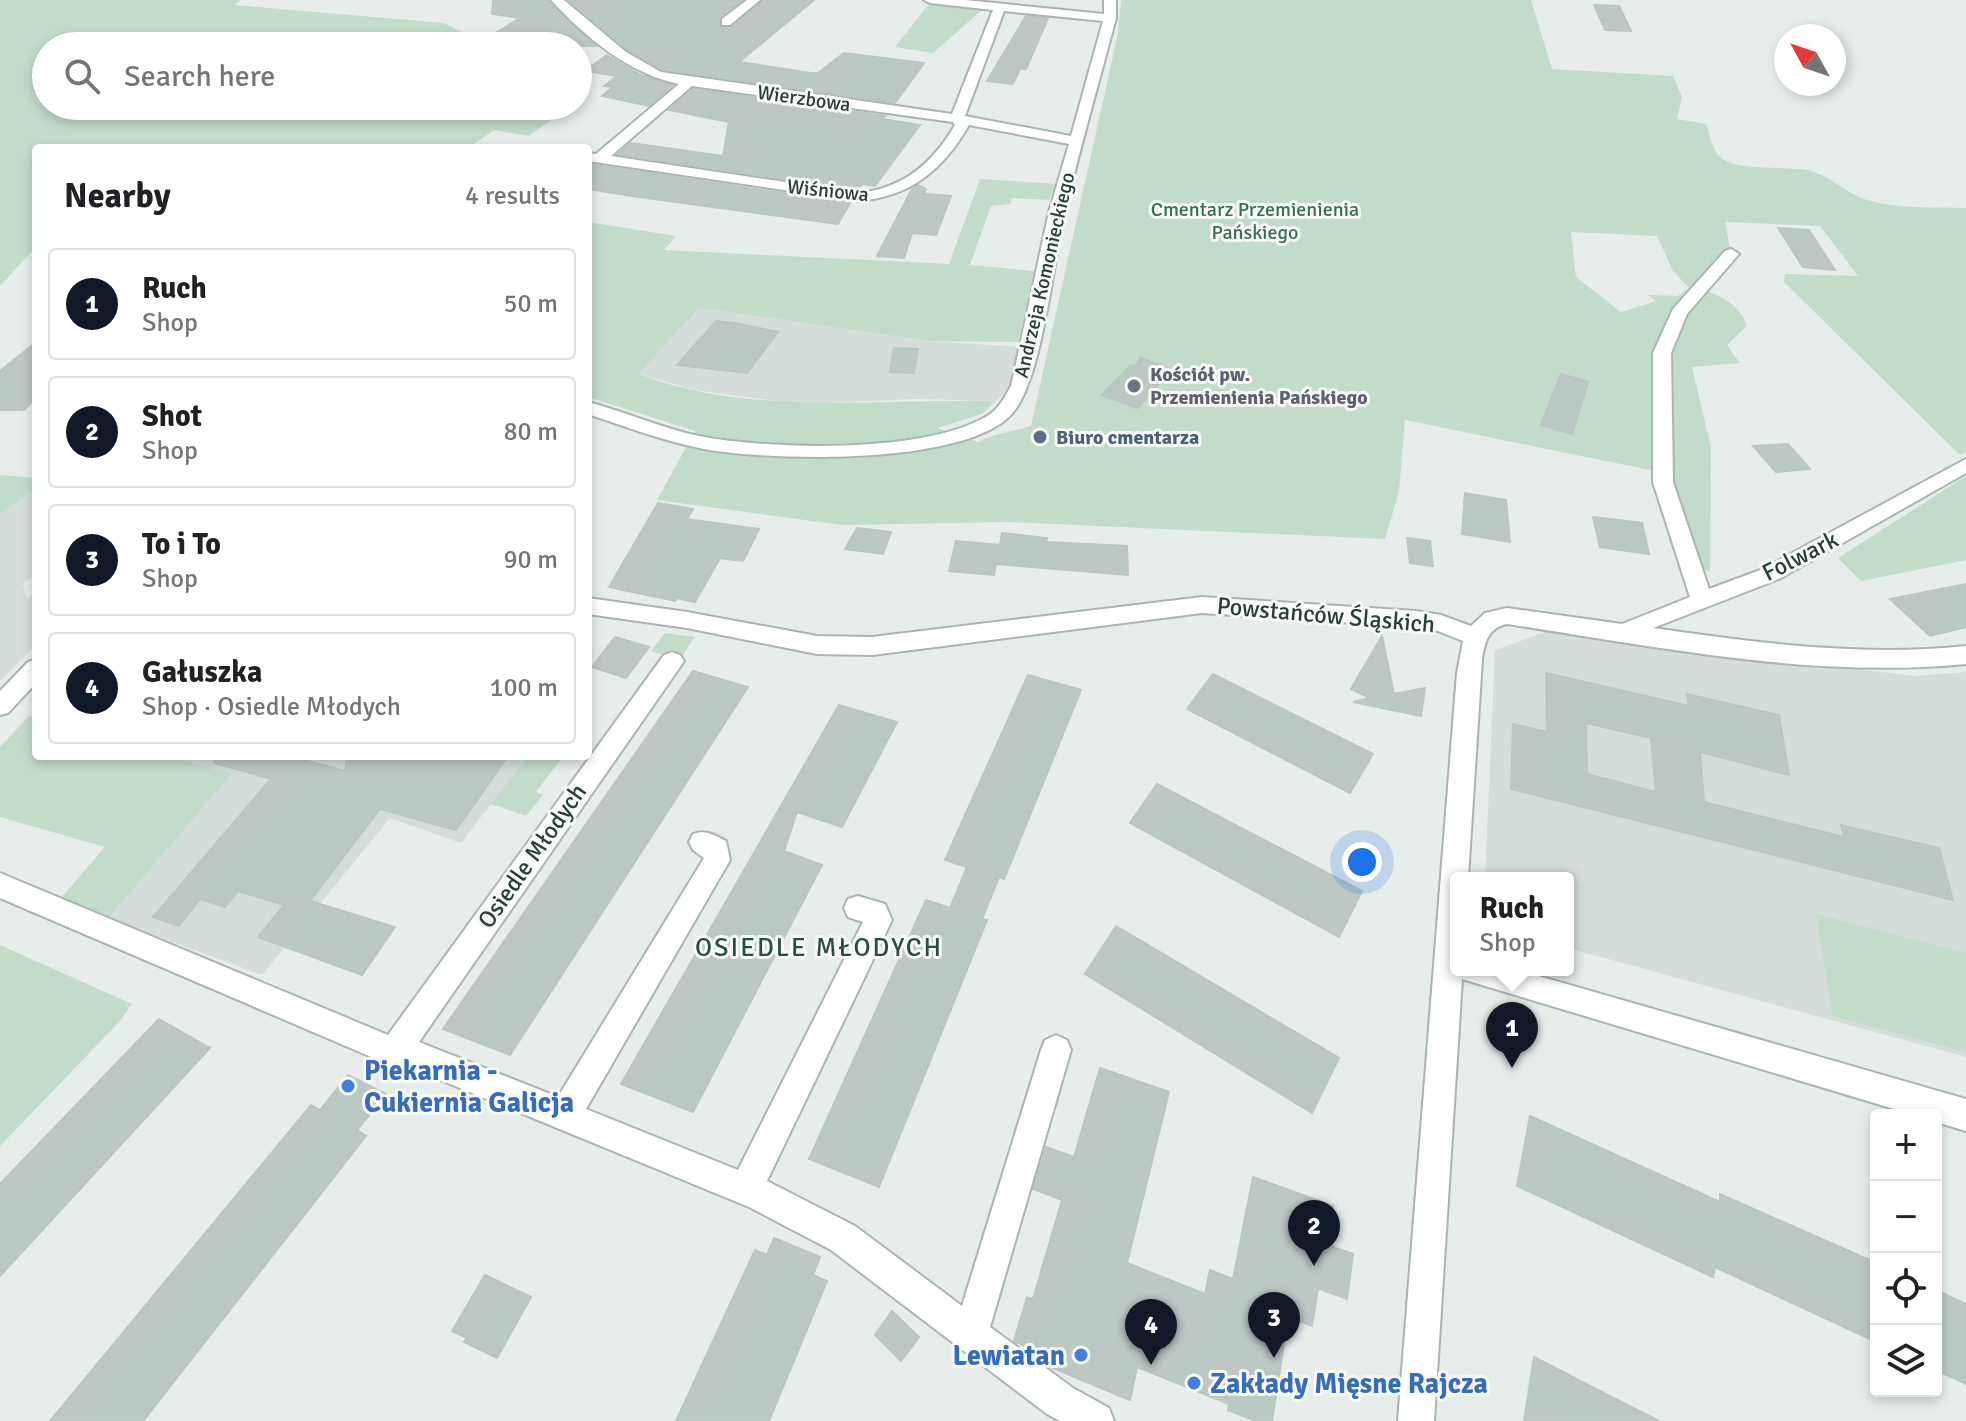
<!DOCTYPE html>
<html lang="en">
<head>
<meta charset="utf-8">
<style>
  :root { --surface:#fff; --page:#f6f6f6; --text:#202124; --muted:#757577; --line:#e0e0e0; --accent:#111827 }
  body { margin:0; font-family:Signika,sans-serif; background:var(--page); color:var(--text) }
  .controls { position:absolute; right:24px; bottom:24px; display:grid; overflow:hidden; border-radius:8px; box-shadow:0 4px 12px #0003 }
  .controls button { width:72px; height:72px; display:grid; place-items:center; padding:0; border:0; border-bottom:2px solid var(--line); background:var(--surface); color:var(--text); font:40px sans-serif }
  .compass { position:absolute; left:1774px; top:24px; width:72px; height:72px; border-radius:50%; background:var(--surface); box-shadow:0 4px 12px #0003; rotate:310deg }
  .you { position:absolute; left:1362px; top:862px; width:28px; height:28px; margin:-20px; border:6px solid #fff; border-radius:50%; background:#1a73e8; box-shadow:0 0 0 12px #1a73e833 }
  .badge { display:grid; place-items:center; width:52px; height:52px; border-radius:50%; background:var(--accent); color:#fff; font-size:26px; font-weight:700 }
  .pin { position:absolute; translate:-50% -66px; filter:drop-shadow(0 2px 4px #0008) }
  .pin::after { content:''; position:absolute; top:42px; width:28px; height:24px; background:inherit; clip-path:polygon(0 0,100% 0,50% 100%) }
  .popup { position:absolute; left:1450px; top:872px; width:124px; height:104px; box-sizing:border-box; display:grid; place-content:center; border-radius:8px; background:var(--surface); filter:drop-shadow(0 2px 6px #0005); font-size:26px; white-space:nowrap; color:var(--muted) }
  .popup b { font-size:30px; color:var(--text) }
  .popup::after { content:''; position:absolute; left:50%; top:100%; margin-left:-16px; border:16px solid transparent; border-top-color:var(--surface) }
  .list { margin:0; padding:0; list-style:none }
  h2 { display:flex; justify-content:space-between; align-items:center; height:104px; margin:0; padding:0 32px; font-size:34px }
  h2 small { font-size:26px; font-weight:400; color:var(--muted) }
  .list li { display:grid; grid-template-columns:52px 1fr auto; gap:24px; align-items:center; box-sizing:border-box; height:112px; margin:0 16px 16px; padding:0 16px; border:2px solid var(--line); border-radius:8px }
  .list b { display:block; font-size:30px; white-space:nowrap }
  .list p { margin:0; font-size:26px; white-space:nowrap; color:var(--muted) }
  .list em { font-size:26px; font-style:normal; color:var(--muted) }
  .icon { flex:none; width:44px; height:44px; fill:none; stroke:currentColor; stroke-width:2; stroke-linecap:round; stroke-linejoin:round }
  .map { position:relative; flex:none; width:1966px; height:1421px; overflow:hidden }
  .search { position:absolute; background:var(--surface); box-shadow:0 4px 12px #0003; left:32px; top:32px; width:560px; height:88px; display:flex; align-items:center; gap:20px; box-sizing:border-box; padding:0 28px; border-radius:44px; color:var(--muted); font-size:30px }
  .panel { position:absolute; background:var(--surface); box-shadow:0 4px 12px #0003; left:32px; top:144px; width:560px; height:616px; border-radius:8px }
  .map>svg:first-child { display:block }
  .built { fill:#d5ddda }
  .green { fill:#c2dcca; fill-rule:evenodd }
  .building { fill:#bcc8c4; stroke:#bac6c1; stroke-width:2; fill-rule:evenodd }
  .lines { fill:none; stroke-linecap:round; stroke-linejoin:round }
  .minor-casing { stroke:#aab5b2; stroke-width:4 }
  .minor { fill:#fff; fill-rule:evenodd }
  .worship-dot { fill:#6b7280; stroke:#f7faf9; stroke-width:3 }
  .service-dot { fill:#5c6f8a; stroke:#f7faf9; stroke-width:3 }
  .shop-dot { fill:#3f7fe0; stroke:#f7faf9; stroke-width:3 }
  .labels { text-anchor:middle; stroke-width:6; stroke-linejoin:round; paint-order:stroke }
  .far-street-label { font-size:20px; fill:#273e38; stroke:#f7faf9 }
  .far-park-label { font-size:20px; fill:#36704e; stroke:#f7faf9 }
  .far-worship-label { font-size:20px; font-weight:bold; fill:#5b616d; stroke:#f7faf9; text-anchor:start }
  .far-service-label { font-size:20px; font-weight:bold; fill:#4e5e75; stroke:#f7faf9; text-anchor:start }
  .street-label { font-size:24px; fill:#273e38; stroke:#f7faf9 }
  .neighbourhood-label { font-size:26px; letter-spacing:2px; fill:#254e45; stroke:#f7faf9 }
  .near-shop-label { font-size:28px; font-weight:bold; fill:#366cbe; stroke:#f7faf9; text-anchor:start }
</style>
</head>
<body>
<div class="map">
<svg width="1966" height="1421" viewBox="0 0 1966 1421">
  <rect width="100%" height="100%" fill="#e7edeb"/>
  <!-- built -->
  <g class="built">
    <path d="M699 308 929 341 1022 347 1012 385 996 401 915 399 801 404 694 390 639 374Z"/>
    <path d="M36 488V575L23 584 27 599 36 590V645L0 681V514Z"/>
    <path d="M1548 631 1915 676 1966 672V1057L1568 948V878H1485L1495 650Z"/>
    <path d="M169 756H528L461 843 390 818 262 975 108 918 232 774Z"/>
  </g>
  <!-- green -->
  <g class="green">
    <path d="M0 0H240L235 5 444 23 489 46H224L216 42 185 46H46V106H572L528 136 494 130 468 148H36V247L0 286Z"/>
    <path d="M1121 0H1531L1552 69 1673 76 1682 97 1677 119 1706 124C1710 134 1712 150 1721 158 1738 171 1784 166 1807 170 1830 175 1845 193 1867 200 1898 209 1934 207 1966 208V452L1960 455 1784 282 1785 274 1858 276 1820 226 1725 222 1731 254 1691 287C1712 291 1741 303 1747 326L1727 345 1740 363 1692 367 1711 448 1710 572 1689 563 1650 470 1405 420 1399 491 1385 539 1008 522 842 525 657 500 695 431 588 397V222L676 236 664 250 949 264 980 179 1056 184 1049 200 1012 198 1010 204 991 206 970 265 1034 271 1018 342 929 341 699 308 639 374C750 417 879 398 996 401L982 414 937 428 978 442C996 433 1011 432 1031 426L1118 33ZM1571 232 1657 236 1673 271 1689 288 1678 296 1648 295 1656 301 1621 312 1576 277Z"/>
    <path d="M929 4 982 10 933 53 895 47Z"/>
    <path d="M0 475 36 478V488L0 514Z"/>
    <path d="M1966 476V560L1861 581 1838 558Z"/>
    <path d="M665 633 695 637 680 659 651 651Z"/>
    <path d="M29 716 36 718V756H169L232 774 108 918 61 898 105 847 0 817V747Z"/>
    <path d="M528 756H563L536 792 543 795 526 816 491 804Z"/>
    <path d="M1816 914 1966 953V1052L1833 1016Z"/>
    <path d="M0 945 132 1004 120 1021 0 1146Z"/>
  </g>
  <!-- building -->
  <g class="building">
    <path d="M493 0H548L596 46H516L483 41 520 18 492 14Z"/>
    <path d="M569 0H742L720 17 719 25 722 28 732 27 763 0H814L739 62 811 73H818L844 53 924 63 895 103 662 69 628 50Z"/>
    <path d="M1594 5 1619 6 1631 31 1605 30Z"/>
    <path d="M1026 16 1048 18 1026 69H1020L1013 84 987 81Z"/>
    <path d="M607 55 641 75 673 85 649 106 602 96 613 87 604 86 617 76 585 71Z"/>
    <path d="M693 89 885 116 882 119 920 125 875 186 862 184 858 190 618 154 631 143 723 156 729 122 669 110Z"/>
    <path d="M588 164 850 203 838 224 632 196 588 189Z"/>
    <path d="M918 185 926 189 924 194 951 196 936 235 912 233 904 258 877 256 912 189Z"/>
    <path d="M1778 228 1809 230 1835 270 1803 267Z"/>
    <path d="M716 321 735 323 778 332 747 373 677 365Z"/>
    <path d="M36 342V398L24 410H0V371Z"/>
    <path d="M894 348 918 349 914 373 890 372Z"/>
    <path d="M1141 358 1168 368 1161 375 1165 377 1137 408 1102 395 1131 365 1135 366Z"/>
    <path d="M1561 374 1588 382 1572 434 1541 425Z"/>
    <path d="M1788 444 1810 469 1776 472 1753 446Z"/>
    <path d="M1465 493 1506 500 1510 542 1462 534Z"/>
    <path d="M658 503 693 509 687 519 759 529 743 561 720 558 695 602 677 598 675 601 609 587Z"/>
    <path d="M1593 517 1642 523 1649 554 1600 547Z"/>
    <path d="M857 528 891 532 883 554 845 549Z"/>
    <path d="M1002 533 1047 538 1046 542 1127 546 1128 575 996 564 994 575 949 571 956 541 1000 545Z"/>
    <path d="M1407 538 1430 541 1433 566 1410 563Z"/>
    <path d="M1966 584V627L1930 636 1890 599Z"/>
    <path d="M1382 636 1394 694 1425 688 1421 716 1353 702 1370 698 1351 689Z"/>
    <path d="M615 637 649 647 626 678 592 667Z"/>
    <path d="M693 671 748 687 510 1055 443 1029Z"/>
    <path d="M1546 673 1689 706 1687 694 1779 715 1789 775 1700 752 1704 802 1844 837 1841 825 1939 848 1953 900 1511 789 1513 724 1547 732ZM1586 723 1651 738 1656 792 1587 774Z"/>
    <path d="M1213 674 1373 754 1350 793 1187 709Z"/>
    <path d="M1028 675 1081 690 1004 879 999 877 982 919 987 920 879 1187 809 1159 926 900 950 908 967 867 945 860Z"/>
    <path d="M839 705 897 722 842 827 797 812 784 851 822 865 693 1112 621 1084Z"/>
    <path d="M215 756H289L345 771 347 756H508L456 830 380 809 310 901 395 927 362 975 258 937 284 905 238 891 225 907 200 899 179 926 153 917 271 779 214 763Z"/>
    <path d="M1157 784 1362 891 1339 937 1130 823Z"/>
    <path d="M1116 926 1339 1058 1312 1113 1085 974Z"/>
    <path d="M159 1019 210 1048 0 1276V1184Z"/>
    <path d="M1100 1068 1169 1092 1127 1263 1205 1294 1210 1270 1233 1279 1253 1177 1333 1206 1327 1245 1353 1254 1347 1299 1318 1288 1312 1326 1288 1317 1272 1421H1256L1228 1410 1229 1404 1137 1367 1130 1400 1048 1366 1038 1359 1040 1353 1014 1341 1027 1297 1033 1299 1062 1200 1033 1189 1046 1147 1074 1157Z"/>
    <path d="M348 1075 386 1094 357 1130 366 1136 143 1421H50L311 1105 320 1110Z"/>
    <path d="M1530 1116 1720 1202V1194L1876 1263V1342L1715 1267 1713 1277 1517 1186Z"/>
    <path d="M774 1238 820 1257 813 1275 827 1281 769 1421H676L755 1250 767 1255Z"/>
    <path d="M485 1275 531 1297 497 1358 464 1342 467 1338 452 1331Z"/>
    <path d="M1936 1290 1966 1304V1384L1936 1370Z"/>
    <path d="M892 1311 919 1337 901 1361 875 1335Z"/>
    <path d="M1534 1357 1590 1386 1659 1421H1524Z"/>
  </g>
  <g class="lines">
    <defs>
      <g id="minor">
        <path d="M551 0H564L626 52 661 72 952 114 993 10 930 3 924 0H965L1104 14V0H1116V18C1099 82 1080 147 1065 212 1053 262 1043 372 1015 410 973 467 769 461 704 449 664 441 626 427 588 414V402C626 412 661 428 699 436 770 450 927 454 989 415 999 408 1005 397 1011 386L1049 212 1069 144 969 125C943 170 910 197 858 201L588 161V153L596 154 679 84C629 74 585 37 551 0ZM1004 11 1103 21 1071 136 965 116ZM692 86 953 122 955 125C933 163 903 189 858 193L611 156Z"/>
        <path d="M747 0H760L730 25H722V19Z"/>
        <path d="M1731 249 1739 254 1687 314 1671 353 1673 482 1709 589 1763 569 1966 459V473L1779 579 1653 628C1757 643 1861 657 1966 646V664C1813 679 1658 647 1507 624 1488 628 1485 642 1482 659L1468 878H1456V970H1518L1966 1099V1131L1936 1122V1115H1914L1462 979 1434 1421H1398L1457 673 1463 641 1438 631 1416 627 1202 613 872 655 817 654 687 628 588 614V598L687 612 817 636 872 637 1202 597 1416 611 1441 615 1471 626 1485 613 1507 608 1622 624 1690 597 1653 482V353L1673 309 1725 251Z"/>
        <path d="M672 652 680 655 684 661 680 667 419 1042 558 1097 704 858 693 850 689 842 693 834C706 829 714 835 726 841L730 860 586 1109 738 1170 863 922 848 917 844 908 848 899 858 896 885 904 892 920 767 1181 855 1226 962 1306 1041 1050 1045 1040 1056 1035 1067 1040 1071 1050 990 1327 1073 1388 1109 1408 1114 1421H1060L1047 1414 831 1250 749 1207 421 1072 383 1062 0 898V873L388 1035 664 655Z"/>
        <path d="M36 659V683L8 713 0 715V691L28 662Z"/>
      </g>
    </defs>
    <!-- minor casing -->
    <use href="#minor" class="minor-casing"/>
    <!-- minor -->
    <use href="#minor" class="minor"/>
  </g>
  <!-- markers -->
  <circle class="worship-dot" cx="1134" cy="386" r="8"/>
  <circle class="service-dot" cx="1040" cy="437" r="8"/>
  <g class="shop-dot">
    <circle cx="348" cy="1086" r="8"/>
    <circle cx="1081" cy="1355" r="8"/>
    <circle cx="1194" cy="1383" r="8"/>
  </g>
  <g class="labels">
    <!-- far-street labels -->
    <g class="far-street-label">
      <text transform="translate(804 98) rotate(8)" y="7">Wierzbowa</text>
      <text transform="translate(828 190) rotate(6)" y="7">Wiśniowa</text>
      <text transform="translate(1044 275) rotate(-77)" y="7">Andrzeja Komonieckiego</text>
    </g>
    <!-- far-park labels -->
    <g class="far-park-label">
      <text x="1255" y="216">Cmentarz Przemienienia<tspan x="1255" dy="23">Pańskiego</tspan></text>
    </g>
    <!-- far-worship labels -->
    <g class="far-worship-label">
      <text x="1150" y="381">Kościół pw.<tspan x="1150" dy="23">Przemienienia Pańskiego</tspan></text>
    </g>
    <!-- far-service labels -->
    <g class="far-service-label">
      <text x="1056" y="444">Biuro cmentarza</text>
    </g>
    <!-- street labels -->
    <g class="street-label">
      <text transform="translate(1800 556) rotate(-27)" y="8">Folwark</text>
      <text transform="translate(1326 615) rotate(5)" y="8">Powstańców Śląskich</text>
      <text transform="translate(532 856) rotate(-55)" y="8">Osiedle Młodych</text>
    </g>
    <!-- neighbourhood labels -->
    <g class="neighbourhood-label">
      <text x="819" y="956">OSIEDLE MŁODYCH</text>
    </g>
    <!-- near-shop labels -->
    <g class="near-shop-label">
      <text x="364" y="1080">Piekarnia -<tspan x="364" dy="32">Cukiernia Galicja</tspan></text>
      <text x="1065" y="1365" text-anchor="end">Lewiatan</text>
      <text x="1210" y="1393">Zakłady Mięsne Rajcza</text>
    </g>
  </g>
</svg>
<div class="controls">
<button>+</button>
<button>−</button>
<button><svg class="icon" aria-label="locate" viewBox="0 0 24 24"><circle cx="12" cy="12" r="6"/><path d="M12 2v4M12 18v4M2 12h4M18 12h4"/></svg></button>
<button><svg class="icon" aria-label="layers" viewBox="0 0 24 24"><path d="M12 4l9 5-9 5-9-5zM3 14l9 5 9-5"/></svg></button>
</div>
<svg class="compass" viewBox="-18 -18 36 36"><path d="M0-13l5 13h-10z" fill="#e53935"/><path d="M0 13l5-13h-10z" fill="#757577"/></svg>
<div class="you"></div>
<div class="pin badge" style="left:1512px;top:1068px">1</div>
<div class="popup"><b>Ruch</b>Shop</div>
<div class="pin badge" style="left:1314px;top:1266px">2</div>
<div class="pin badge" style="left:1274px;top:1358px">3</div>
<div class="pin badge" style="left:1151px;top:1365px">4</div>
<div class="search"><svg class="icon" aria-label="search" viewBox="0 0 24 24"><circle cx="10" cy="10" r="6"/><path d="M15 15l6 6"/></svg>Search here</div>
<section class="panel">
<h2>Nearby<small>4 results</small></h2>
<ul class="list">
<li><span class="badge">1</span><div><b>Ruch</b><p>Shop</p></div><em>50 m</em></li>
<li><span class="badge">2</span><div><b>Shot</b><p>Shop</p></div><em>80 m</em></li>
<li><span class="badge">3</span><div><b>To i To</b><p>Shop</p></div><em>90 m</em></li>
<li><span class="badge">4</span><div><b>Gałuszka</b><p>Shop · Osiedle Młodych</p></div><em>100 m</em></li>
</ul>
</section>
</div>
</body>
</html>
